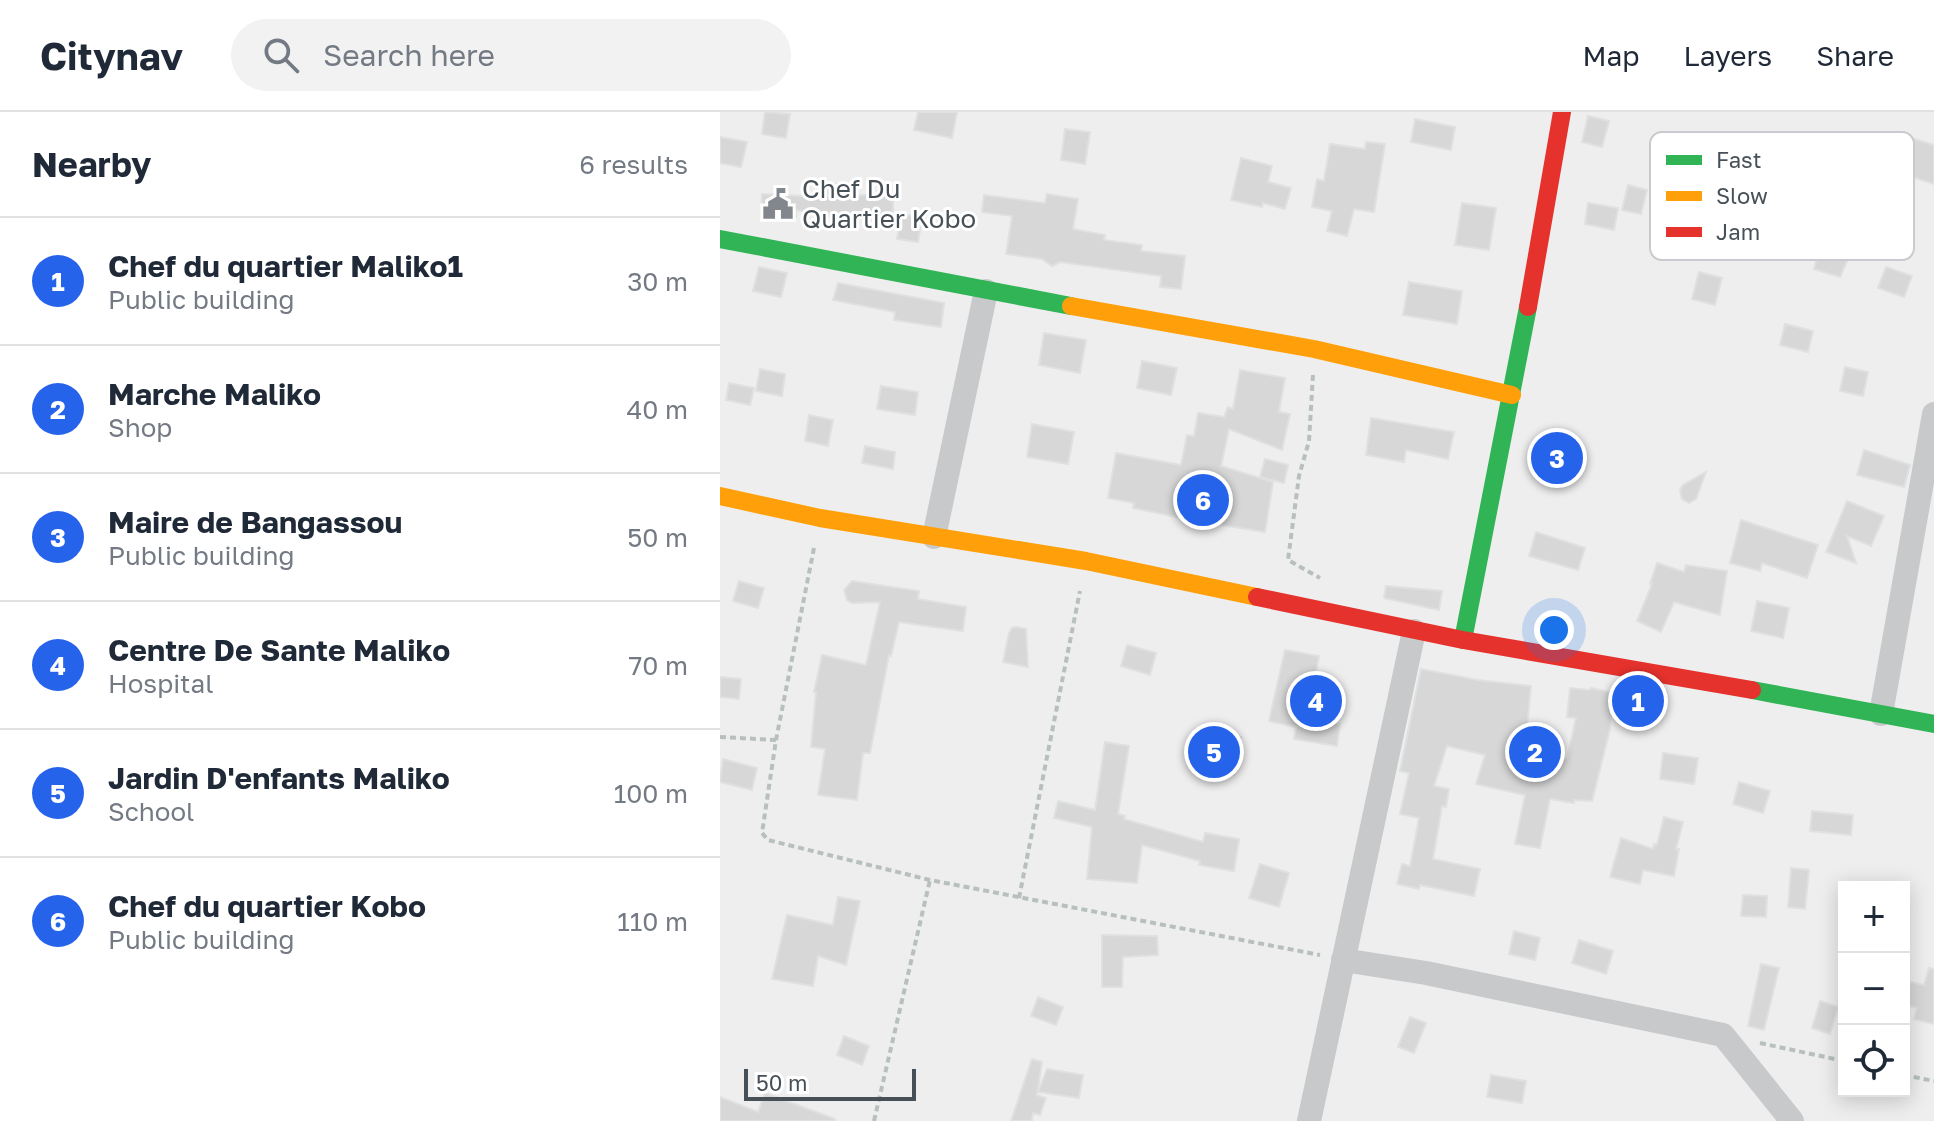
<!DOCTYPE html>
<html lang="en">
<head>
<meta charset="utf-8">
<style>
  :root { --surface:#fff; --page:#f2f2f3; --text:#1f2937; --muted:#747a83; --line:#e0e1e3; --accent:#2563eb }
  body { margin:0; font-family:"Golos Text",sans-serif; background:var(--page); color:var(--text) }
  .controls { position:absolute; right:24px; bottom:24px; display:grid; overflow:hidden; border-radius:0px; box-shadow:0 4px 20px #0003 }
  .controls button { width:72px; height:72px; display:grid; place-items:center; padding:0; border:0; border-bottom:2px solid var(--line); background:var(--surface); color:var(--text); font:40px sans-serif }
  .scale { position:absolute; left:24px; bottom:20px; width:172px; box-sizing:border-box; padding-left:8px; border:4px solid #475057; border-top:0; font-size:22px; line-height:28px; white-space:nowrap; color:#475057; -webkit-text-stroke:6px #fff; paint-order:stroke }
  .you { position:absolute; left:834px; top:518px; width:28px; height:28px; margin:-20px; border:6px solid #fff; border-radius:50%; background:#1a73e8; box-shadow:0 0 0 12px #1a73e833 }
  .badge { display:grid; place-items:center; width:52px; height:52px; border-radius:50%; background:var(--accent); color:#fff; font-size:26px; font-weight:700 }
  .pin { position:absolute; translate:-50% -50%; border:4px solid #fff; box-shadow:0 2px 8px #0006 }
  .list { margin:0; padding:0; list-style:none }
  h2 { display:flex; justify-content:space-between; align-items:center; height:104px; margin:0; padding:0 32px; font-size:34px }
  h2 small { font-size:26px; font-weight:400; color:var(--muted) }
  .list li { display:grid; grid-template-columns:52px 1fr auto; gap:24px; align-items:center; box-sizing:border-box; height:128px; padding:0 32px; border-top:2px solid var(--line) }
  .list b { display:block; font-size:30px; white-space:nowrap }
  .list p { margin:0; font-size:26px; white-space:nowrap; color:var(--muted) }
  .list em { font-size:26px; font-style:normal; color:var(--muted) }
  .icon { flex:none; width:44px; height:44px; fill:none; stroke:currentColor; stroke-width:2; stroke-linecap:round; stroke-linejoin:round }
  .map { position:relative; flex:none; width:1214px; height:1009px; overflow:hidden }
  header { display:flex; align-items:center; gap:48px; box-sizing:border-box; height:112px; padding:0 40px; background:var(--surface); border-bottom:2px solid var(--line) }
  header strong { font-size:38px }
  nav { display:flex; gap:44px; margin-inline-start:auto; font-size:28px }
  .search { width:560px; height:72px; background:var(--page); display:flex; align-items:center; gap:20px; box-sizing:border-box; padding:0 28px; border-radius:44px; color:var(--muted); font-size:30px }
  main { display:flex }
  aside { flex:1; background:var(--surface) }
  .map>svg:first-child { display:block }
  .building { fill:#d7d7d8; stroke:#dfe0e0; stroke-width:2 }
  .lines { fill:none; stroke-linecap:round; stroke-linejoin:round }
  .path { stroke:#b7c0be; stroke-width:4; stroke-dasharray:6 4; stroke-linecap:butt }
  .street { stroke:#c8c9cb; stroke-width:24 }
  .fast { stroke:#30b455; stroke-width:18 }
  .slow { stroke:#ff9f0a; stroke-width:18 }
  .jam { stroke:#e5322d; stroke-width:18 }
  .labels { text-anchor:middle; stroke-width:6; stroke-linejoin:round; paint-order:stroke }
  .poi-label { font-size:26px; fill:#475057; stroke:#fff; text-anchor:start }
  .key { fill:#fff; stroke:#c8cacd; stroke-width:2 }
  .key-label { font-size:22px; fill:#475057 }
</style>
</head>
<body>
<header>
<strong>Citynav</strong>
<div class="search"><svg class="icon" aria-label="search" viewBox="0 0 24 24"><circle cx="10" cy="10" r="6"/><path d="M15 15l6 6"/></svg>Search here</div>
<nav><a>Map</a><a>Layers</a><a>Share</a></nav>
</header>
<main>
<aside>
<h2>Nearby<small>6 results</small></h2>
<ul class="list">
<li><span class="badge">1</span><div><b>Chef du quartier Maliko1</b><p>Public building</p></div><em>30 m</em></li>
<li><span class="badge">2</span><div><b>Marche Maliko</b><p>Shop</p></div><em>40 m</em></li>
<li><span class="badge">3</span><div><b>Maire de Bangassou</b><p>Public building</p></div><em>50 m</em></li>
<li><span class="badge">4</span><div><b>Centre De Sante Maliko</b><p>Hospital</p></div><em>70 m</em></li>
<li><span class="badge">5</span><div><b>Jardin D'enfants Maliko</b><p>School</p></div><em>100 m</em></li>
<li><span class="badge">6</span><div><b>Chef du quartier Kobo</b><p>Public building</p></div><em>110 m</em></li>
</ul>
</aside>
<div class="map">
<svg width="1214" height="1009" viewBox="0 0 1214 1009">
  <rect width="100%" height="100%" fill="#eee"/>
  <!-- building -->
  <g class="building">
    <path d="M45 0 70 2 66 26 42 22Z"/>
    <path d="M198 0H237L232 26 194 18Z"/>
    <path d="M868 4 889 9 882 35 862 30Z"/>
    <path d="M695 7 735 15 731 38 691 30Z"/>
    <path d="M345 17 370 20 365 52 341 48Z"/>
    <path d="M1145 24 1186 31 1188 25 1214 33V72L1165 56 1164 64 1139 59Z"/>
    <path d="M0 25 27 30 21 55 0 51Z"/>
    <path d="M646 30 665 32 654 100 634 97 627 124 607 119 612 99 592 95 597 67 604 69 610 32 645 37Z"/>
    <path d="M521 46 552 54 548 70 571 76 565 97 543 91 542 95 511 88Z"/>
    <path d="M106 70 129 74 127 83H173V106L123 107 76 98V105L41 103 42 82 103 85Z"/>
    <path d="M908 73 927 78 921 102 902 98Z"/>
    <path d="M327 82 358 87 353 117 385 123 384 128 422 133 421 139 465 144 461 177 440 175 441 164 340 150 332 154 322 147 286 142 292 104 262 100 264 83 325 91Z"/>
    <path d="M742 91 776 96 769 138 735 133Z"/>
    <path d="M868 91 898 96 894 118 865 112Z"/>
    <path d="M181 102 202 105 198 130 177 127Z"/>
    <path d="M1099 136 1111 141 1113 138 1129 145 1120 165 1094 157Z"/>
    <path d="M39 155 67 161 61 185 33 179Z"/>
    <path d="M1166 155 1192 164 1184 185 1158 176Z"/>
    <path d="M979 160 1002 166 995 193 972 187Z"/>
    <path d="M689 170 742 179 737 212 683 203Z"/>
    <path d="M118 171 224 191 221 215 174 208 175 200 113 188Z"/>
    <path d="M1065 212 1093 219 1088 240 1060 233Z"/>
    <path d="M324 221 366 228 360 261 319 253Z"/>
    <path d="M422 249 457 256 451 283 417 276Z"/>
    <path d="M1125 255 1148 260 1143 284 1120 279Z"/>
    <path d="M40 257 65 262 62 284 36 279Z"/>
    <path d="M520 258 565 266 559 300 570 302 562 338 509 317 501 354 553 370 545 420 501 413 503 400 460 387 457 405 413 396 414 391 388 386 396 341 461 353 467 323 474 324 478 301 504 305 508 295 513 297Z"/>
    <path d="M9 271 34 276 30 293 6 288Z"/>
    <path d="M161 274 198 280 195 303 157 297Z"/>
    <path d="M89 303 113 308 108 334 85 329Z"/>
    <path d="M651 306 734 320 728 347 686 338 684 350 646 343Z"/>
    <path d="M312 312 354 320 348 352 307 345Z"/>
    <path d="M831 321 860 336 842 370 814 355Z"/>
    <path d="M145 334 175 340 173 357 142 351Z"/>
    <path d="M1144 338 1190 353 1184 375 1137 363Z"/>
    <path d="M545 347 568 353 564 371 540 365Z"/>
    <path d="M986 360 976 387 969 391 962 387 960 378 963 373Z"/>
    <path d="M1127 389 1164 404 1151 434 1127 424 1136 451 1106 440Z"/>
    <path d="M1021 408 1098 433 1087 466 1042 451 1040 459 1010 451Z"/>
    <path d="M816 420 865 436 858 458 809 444Z"/>
    <path d="M937 451 964 460 966 453 1007 459 1000 503 954 490 941 520 917 509 932 472H930Z"/>
    <path d="M19 469 44 476 38 496 13 489Z"/>
    <path d="M132 469 199 479 198 487 246 495 243 519 179 510 171 544 169 543 150 641H143L137 688 98 683 105 637 91 635 96 580H94L102 543 146 553 160 490 132 491 127 488 124 478Z"/>
    <path d="M666 474 722 479 719 498 664 486Z"/>
    <path d="M1037 489 1069 496 1063 526 1031 519Z"/>
    <path d="M297 515 306 517 308 555 283 550 289 521 292 516Z"/>
    <path d="M407 533 436 541 430 563 401 554Z"/>
    <path d="M565 538 599 544 594 571 609 573 604 609 620 612 617 634 574 627 576 615 549 609Z"/>
    <path d="M701 557 758 568 811 574 806 626 801 646H847L856 606 847 605 850 576 870 578 871 576 893 581 890 617 872 689 854 688V691L830 687 820 736 795 732 805 683 756 672 765 643 727 634 714 674 729 677 726 695 722 694 713 747 760 757 754 784 700 773 699 777 677 772 682 752 690 754 699 706 680 702 689 661 680 659Z"/>
    <path d="M0 565 21 567 19 587 0 585Z"/>
    <path d="M475 617 521 625 514 663 468 655Z"/>
    <path d="M385 630 409 634 398 702 405 704 404 707 483 730 485 721 519 727 514 759 479 753 480 749 422 733 417 771 367 767 372 715 334 706 338 689 375 698Z"/>
    <path d="M943 641 978 646 974 672 940 667Z"/>
    <path d="M3 647 37 656 32 678 0 670Z"/>
    <path d="M1019 670 1050 679 1043 701 1013 692Z"/>
    <path d="M1092 699 1133 703 1131 723 1090 719Z"/>
    <path d="M944 705 963 710 956 737H959L954 764 923 758 920 772 890 765 901 726 933 737 934 732 937 733Z"/>
    <path d="M540 752 569 761 559 795 529 786Z"/>
    <path d="M1071 756 1089 758 1085 797 1068 795Z"/>
    <path d="M1023 783 1047 784 1046 805 1021 804Z"/>
    <path d="M118 785 140 789 126 853 98 844 93 874 52 867 67 803 113 813Z"/>
    <path d="M794 819 820 826 815 848 789 842Z"/>
    <path d="M382 823 437 824 438 843 403 845 402 875H382Z"/>
    <path d="M859 828 893 839 886 862 852 851Z"/>
    <path d="M1041 852 1059 856 1044 918 1028 914Z"/>
    <path d="M1209 856 1214 857V912L1194 907 1197 896 1185 893 1190 870 1204 873Z"/>
    <path d="M318 885 343 895 336 913 311 904Z"/>
    <path d="M1100 889 1118 895 1110 922 1092 916Z"/>
    <path d="M690 905 706 911 694 941 678 935Z"/>
    <path d="M124 924 149 934 142 953 117 943Z"/>
    <path d="M312 947 322 950 317 983 326 986 320 1003 313 1001 312 1009H291Z"/>
    <path d="M327 957 363 963 359 986 318 980Z"/>
    <path d="M771 963 806 969 802 991 767 985Z"/>
    <path d="M45 981 115 1007V1009H0V985L38 1000Z"/>
  </g>
  <g class="lines">
    <!-- path -->
    <g class="path">
      <path d="M593 263 589 329 579 364 568 448 600 466"/>
      <path d="M94 436 56 628 42 721 48 728 210 768 600 843"/>
      <path d="M0 625 56 628"/>
      <path d="M299 786 360 479"/>
      <path d="M1040 931 1124 949"/>
      <path d="M1184 963 1214 969"/>
      <path d="M154 1009 210 768"/>
    </g>
    <!-- street -->
    <g class="street">
      <path d="M214 425 266 179"/>
      <path d="M1161 602 1214 302"/>
      <path d="M623 848 706 861 1003 923 1072 1009"/>
      <path d="M589 1009 694 519"/>
    </g>
    <!-- fast -->
    <g class="fast">
      <path d="M0 127 351 194"/>
      <path d="M743 528 808 195"/>
      <path d="M1032 578 1214 612"/>
    </g>
    <!-- slow -->
    <g class="slow">
      <path d="M351 194 594 237 792 283"/>
      <path d="M0 384 100 406 366 449 537 485"/>
    </g>
    <!-- jam -->
    <g class="jam">
      <path d="M808 195 842 0"/>
      <path d="M537 485 743 528 1032 578"/>
    </g>
  </g>
  <!-- icons -->
  <defs>
    <symbol id="civic-bare" viewBox="-9 -9 18 18"><path d="M-.6-6.5H3V-4.5H.6V-3L4-1V1h2V6H-6V1h2V-1L-.6-3ZM-1.2 2.5V6h2.4V2.5Z" fill="#81878c" stroke="#fff" stroke-width="2.5" paint-order="stroke"/></symbol>
  </defs>
  <g fill-rule="evenodd">
    <use href="#civic-bare" x="36" y="70" width="44" height="44"/>
  </g>
  <g class="labels">
    <!-- poi labels -->
    <g class="poi-label">
      <text x="82" y="86">Chef Du<tspan x="82" dy="30">Quartier Kobo</tspan></text>
    </g>
  </g>
  <!-- legend -->
  <rect x="930" y="20" width="264" height="128" rx="12" class="key"/>
  <rect x="946" y="43" width="36" height="10" fill="#30b455"/>
  <rect x="946" y="79" width="36" height="10" fill="#ff9f0a"/>
  <rect x="946" y="115" width="36" height="10" fill="#e5322d"/>
  <g class="key-label">
    <text x="996" y="56">Fast</text>
    <text x="996" y="92">Slow</text>
    <text x="996" y="128">Jam</text>
  </g>
</svg>
<div class="controls">
<button>+</button>
<button>−</button>
<button><svg class="icon" aria-label="locate" viewBox="0 0 24 24"><circle cx="12" cy="12" r="6"/><path d="M12 2v4M12 18v4M2 12h4M18 12h4"/></svg></button>
</div>
<div class="scale">50 m</div>
<div class="you"></div>
<div class="pin badge" style="left:918px;top:589px">1</div>
<div class="pin badge" style="left:815px;top:640px">2</div>
<div class="pin badge" style="left:837px;top:346px">3</div>
<div class="pin badge" style="left:596px;top:589px">4</div>
<div class="pin badge" style="left:494px;top:640px">5</div>
<div class="pin badge" style="left:483px;top:388px">6</div>
</div>
</main>
</body>
</html>
